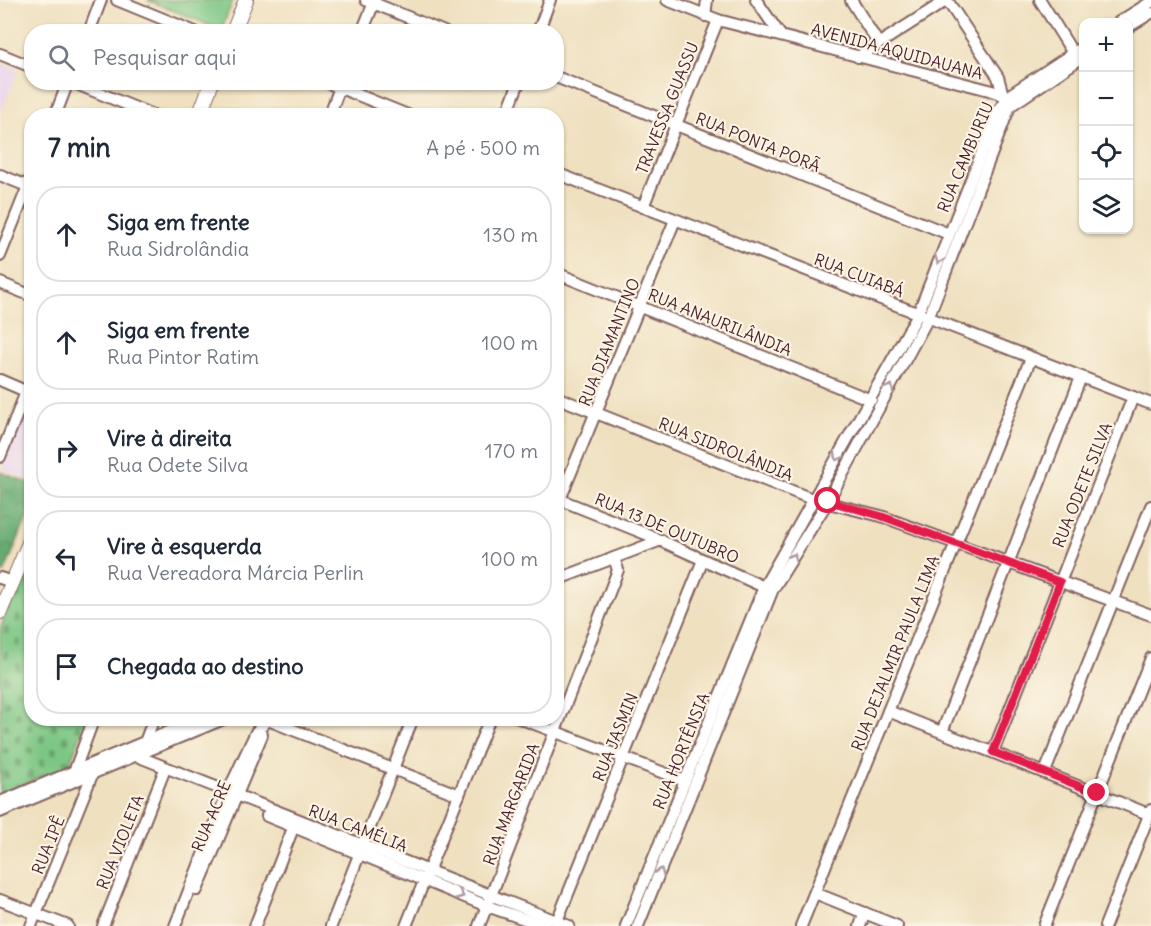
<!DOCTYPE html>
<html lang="pt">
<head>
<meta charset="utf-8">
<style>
  :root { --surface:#fff; --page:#f2f2f3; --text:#1f2937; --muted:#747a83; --line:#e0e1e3 }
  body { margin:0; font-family:Delius,sans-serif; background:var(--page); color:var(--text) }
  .controls { position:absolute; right:18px; top:18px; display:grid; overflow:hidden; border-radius:12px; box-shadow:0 2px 4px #0004 }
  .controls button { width:54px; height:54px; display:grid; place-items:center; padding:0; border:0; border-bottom:2px solid var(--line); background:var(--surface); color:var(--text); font:30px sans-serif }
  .stop { position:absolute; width:18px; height:18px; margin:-14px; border:4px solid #e11d48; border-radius:50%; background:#fff }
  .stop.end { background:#e11d48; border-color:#fff; box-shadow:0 2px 6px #0008 }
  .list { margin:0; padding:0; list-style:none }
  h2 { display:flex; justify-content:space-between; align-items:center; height:78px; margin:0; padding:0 24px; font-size:26px }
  h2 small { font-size:20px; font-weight:400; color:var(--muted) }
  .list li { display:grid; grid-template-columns:39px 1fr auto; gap:18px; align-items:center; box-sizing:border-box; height:96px; margin:0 12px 12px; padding:0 12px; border:2px solid var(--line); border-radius:24px }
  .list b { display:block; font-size:22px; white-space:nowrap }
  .list p { margin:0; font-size:20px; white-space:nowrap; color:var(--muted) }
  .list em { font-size:20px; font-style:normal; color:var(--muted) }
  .icon { flex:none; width:33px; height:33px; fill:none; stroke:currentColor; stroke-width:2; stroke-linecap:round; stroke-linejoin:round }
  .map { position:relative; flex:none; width:1151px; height:926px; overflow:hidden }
  .search { position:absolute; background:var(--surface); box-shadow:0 2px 4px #0004; left:24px; top:24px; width:540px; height:66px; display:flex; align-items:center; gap:15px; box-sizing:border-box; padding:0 21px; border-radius:24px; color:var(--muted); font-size:22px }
  .panel { position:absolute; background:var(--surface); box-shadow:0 2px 4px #0004; left:24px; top:108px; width:540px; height:618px; border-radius:24px }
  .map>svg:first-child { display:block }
  .built { fill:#e8d2ee }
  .forest { fill:url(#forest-crowns); stroke:#58654e; stroke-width:1.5 }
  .cemetery { fill:url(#cemetery-stones); stroke:#637257; stroke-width:1.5 }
  .park { fill:#7cc683; stroke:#637257; stroke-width:1.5 }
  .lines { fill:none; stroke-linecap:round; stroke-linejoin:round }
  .minor-casing { stroke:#84635f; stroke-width:14 }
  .major-casing { stroke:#84635f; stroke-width:16 }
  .minor { stroke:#fff; stroke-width:10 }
  .major { stroke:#fff; stroke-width:14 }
  .oneway { stroke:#ae9aa0 }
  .route { stroke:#e11d48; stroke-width:8 }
  .labels { text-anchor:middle; stroke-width:4.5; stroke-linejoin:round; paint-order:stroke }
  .street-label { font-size:16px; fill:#4a1f2b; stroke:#fcf5e5 }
</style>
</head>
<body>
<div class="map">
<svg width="1151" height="926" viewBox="0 0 1151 926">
  <defs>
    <pattern id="forest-crowns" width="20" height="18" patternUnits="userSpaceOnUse" patternTransform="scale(1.5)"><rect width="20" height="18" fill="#65ab71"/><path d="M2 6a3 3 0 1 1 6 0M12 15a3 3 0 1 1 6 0" fill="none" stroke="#558b5d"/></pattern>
    <pattern id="cemetery-stones" width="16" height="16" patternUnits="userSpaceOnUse" patternTransform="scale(1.5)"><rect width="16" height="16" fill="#7cc683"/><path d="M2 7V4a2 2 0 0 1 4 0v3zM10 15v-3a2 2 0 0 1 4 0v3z" fill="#68a06b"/></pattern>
  </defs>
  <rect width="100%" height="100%" fill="#fcf5e5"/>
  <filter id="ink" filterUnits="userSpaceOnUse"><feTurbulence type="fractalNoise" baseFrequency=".0167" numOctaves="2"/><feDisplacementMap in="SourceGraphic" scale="12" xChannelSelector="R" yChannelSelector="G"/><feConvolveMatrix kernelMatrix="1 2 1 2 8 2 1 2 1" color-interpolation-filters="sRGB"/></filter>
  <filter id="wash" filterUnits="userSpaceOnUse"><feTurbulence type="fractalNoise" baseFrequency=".008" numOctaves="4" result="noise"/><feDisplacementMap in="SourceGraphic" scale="24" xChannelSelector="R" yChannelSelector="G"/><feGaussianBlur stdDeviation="1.35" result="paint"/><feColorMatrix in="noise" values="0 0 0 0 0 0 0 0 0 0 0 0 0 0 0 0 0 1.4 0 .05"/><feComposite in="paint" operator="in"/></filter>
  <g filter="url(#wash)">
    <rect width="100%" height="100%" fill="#efe0c0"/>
    <!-- built -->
    <g class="built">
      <path d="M0 63 18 70 0 115Z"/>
      <path d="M27 404 31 406V480L2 469Z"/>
    </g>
    <!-- forest -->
    <path class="forest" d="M0 472 32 484 31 508 4 573 0 571Z"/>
    <!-- cemetery -->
    <path class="cemetery" d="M31 553 32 718 87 719 69 765 0 794V628Z"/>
    <!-- park -->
    <path class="park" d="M147 0H233L221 30Z"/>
  </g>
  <g filter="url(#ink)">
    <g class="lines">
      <defs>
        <g id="minor">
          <path d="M117 0 195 32"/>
          <path d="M366 0 444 32"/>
          <path d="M667 0 718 20 989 90 1003 95 1009 104"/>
          <path d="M756 0 781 36"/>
          <path d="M851 0 878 43"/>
          <path d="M947 0 998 77 1003 95"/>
          <path d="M1040 0 1076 58"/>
          <path d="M705 16 707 0"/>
          <path d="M1119 22 1151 2"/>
          <path d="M1128 27 1151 13"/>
          <path d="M89 32 101 0"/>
          <path d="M362 32 375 0"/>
          <path d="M538 32 550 0"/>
          <path d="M0 54 32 67"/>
          <path d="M858 57 947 0"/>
          <path d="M556 77 949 234"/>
          <path d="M72 82 155 116"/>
          <path d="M326 82 410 116"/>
          <path d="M55 116 68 82"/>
          <path d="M329 116 342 82"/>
          <path d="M506 116 519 82"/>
          <path d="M556 173 1151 404"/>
          <path d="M0 175 32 188"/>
          <path d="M643 207 718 20"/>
          <path d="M0 256 32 176"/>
          <path d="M556 273 871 400"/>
          <path d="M0 283 32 296"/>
          <path d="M0 380 30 393"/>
          <path d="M556 397 812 499 881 516 1151 615"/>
          <path d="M0 457 26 392"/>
          <path d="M556 498 646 534 764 587"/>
          <path d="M556 509 675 220"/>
          <path d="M0 578 12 582"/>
          <path d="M556 580 661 540"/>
          <path d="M888 711 1151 815"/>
          <path d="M519 718 685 781"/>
          <path d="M268 720 459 795"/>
          <path d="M942 732 1081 377"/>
          <path d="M145 742 154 718"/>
          <path d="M993 752 1133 397"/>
          <path d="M137 756 569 926"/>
          <path d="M74 772 94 718"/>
          <path d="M1045 772 1151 506"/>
          <path d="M0 802 202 718"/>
          <path d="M0 812 226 718"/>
          <path d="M267 816 487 906 544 926"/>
          <path d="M197 890 262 735"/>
          <path d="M815 893 897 926"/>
          <path d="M0 900 68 926"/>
          <path d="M31 926 92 775"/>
          <path d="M103 926 165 769"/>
          <path d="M175 926 227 794 256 732 268 720"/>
          <path d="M255 926 295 823"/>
          <path d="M331 926 413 718"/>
          <path d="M406 926 490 718"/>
          <path d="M479 926 618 570 614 558"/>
          <path d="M555 926 703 560"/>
          <path d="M626 926 764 587 918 314 998 111 1011 94 1084 46"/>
          <path d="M638 926 773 589 828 501 928 318 1010 106 1084 56"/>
          <path d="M801 926 1031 358"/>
          <path d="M860 926 865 913"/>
          <path d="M1044 926 1151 658"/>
          <path d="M1105 926 1151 810"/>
        </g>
        <g id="major">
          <path d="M233 32 246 0"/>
          <path d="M199 116 212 82"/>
          <path d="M0 612 32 536"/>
        </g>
      </defs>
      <!-- minor casing -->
      <use href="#minor" class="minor-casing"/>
      <!-- major casing -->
      <use href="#major" class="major-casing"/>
      <!-- minor -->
      <use href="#minor" class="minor"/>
      <!-- major -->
      <use href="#major" class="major"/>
    </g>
    <!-- one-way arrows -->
    <defs><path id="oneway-chevron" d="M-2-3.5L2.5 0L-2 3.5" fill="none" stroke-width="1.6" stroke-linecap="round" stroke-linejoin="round" transform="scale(1.5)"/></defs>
    <g class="oneway">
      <use href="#oneway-chevron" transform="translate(939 260) rotate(112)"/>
      <use href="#oneway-chevron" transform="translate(890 388) rotate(-61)"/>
      <use href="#oneway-chevron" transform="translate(838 457) rotate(120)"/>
      <use href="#oneway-chevron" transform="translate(793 557) rotate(-58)"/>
      <use href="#oneway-chevron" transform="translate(660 872) rotate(-68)"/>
      <use href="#oneway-chevron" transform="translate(460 895) rotate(23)"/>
    </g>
  </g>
  <g class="lines" filter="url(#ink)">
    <!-- route -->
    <path class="route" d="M828 501 881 516 1060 582 993 752 1097 793"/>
  </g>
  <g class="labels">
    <!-- street labels -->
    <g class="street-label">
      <text transform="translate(897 51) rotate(15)" y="6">AVENIDA AQUIDAUANA</text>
      <text transform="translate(667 108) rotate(-68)" y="6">TRAVESSA GUASSU</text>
      <text transform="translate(758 142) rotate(22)" y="6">RUA PONTA PORÃ</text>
      <text transform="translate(965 157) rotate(-67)" y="6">RUA CAMBURIU</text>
      <text transform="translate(859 275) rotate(21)" y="6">RUA CUIABÁ</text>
      <text transform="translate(720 322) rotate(22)" y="6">RUA ANAURILÂNDIA</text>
      <text transform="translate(609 342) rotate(-68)" y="6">RUA DIAMANTINO</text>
      <text transform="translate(726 449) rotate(22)" y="6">RUA SIDROLÂNDIA</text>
      <text transform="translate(1082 485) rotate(-68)" y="6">RUA ODETE SILVA</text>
      <text transform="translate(667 528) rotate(23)" y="6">RUA 13 DE OUTUBRO</text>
      <text transform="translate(895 653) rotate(-68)" y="6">RUA DEJALMIR PAULA LIMA</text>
      <text transform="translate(615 737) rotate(-68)" y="6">RUA JASMIN</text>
      <text transform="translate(681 751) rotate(-68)" y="6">RUA HORTÊNSIA</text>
      <text transform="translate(511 804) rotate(-69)" y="6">RUA MARGARIDA</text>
      <text transform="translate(211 816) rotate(-67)" y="6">RUA ACRE</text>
      <text transform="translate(358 828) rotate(21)" y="6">RUA CAMÉLIA</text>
      <text transform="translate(120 842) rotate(-68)" y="6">RUA VIOLETA</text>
      <text transform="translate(48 845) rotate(-68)" y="6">RUA IPÊ</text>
    </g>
  </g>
</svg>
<div class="controls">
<button>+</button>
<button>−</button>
<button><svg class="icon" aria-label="locate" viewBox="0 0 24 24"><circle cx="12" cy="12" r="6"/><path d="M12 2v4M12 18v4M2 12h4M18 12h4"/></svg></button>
<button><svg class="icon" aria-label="layers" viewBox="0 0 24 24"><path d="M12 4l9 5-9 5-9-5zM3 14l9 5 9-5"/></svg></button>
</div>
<div class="stop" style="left:828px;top:501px"></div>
<div class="stop end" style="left:1097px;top:793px"></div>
<div class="search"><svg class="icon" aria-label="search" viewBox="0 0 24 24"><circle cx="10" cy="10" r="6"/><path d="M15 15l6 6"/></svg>Pesquisar aqui</div>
<section class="panel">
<h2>7 min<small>A pé · 500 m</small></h2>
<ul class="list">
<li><svg class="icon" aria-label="ahead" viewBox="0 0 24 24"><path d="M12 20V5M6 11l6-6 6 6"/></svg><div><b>Siga em frente</b><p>Rua Sidrolândia</p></div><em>130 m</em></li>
<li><svg class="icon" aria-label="ahead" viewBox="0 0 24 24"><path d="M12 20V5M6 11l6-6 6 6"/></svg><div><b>Siga em frente</b><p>Rua Pintor Ratim</p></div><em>100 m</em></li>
<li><svg class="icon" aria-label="right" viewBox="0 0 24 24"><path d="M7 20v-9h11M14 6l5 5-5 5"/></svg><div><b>Vire à direita</b><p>Rua Odete Silva</p></div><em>170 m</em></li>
<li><svg class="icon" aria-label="left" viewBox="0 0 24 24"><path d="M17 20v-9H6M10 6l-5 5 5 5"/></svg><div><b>Vire à esquerda</b><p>Rua Vereadora Márcia Perlin</p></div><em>100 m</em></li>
<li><svg class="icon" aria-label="arrive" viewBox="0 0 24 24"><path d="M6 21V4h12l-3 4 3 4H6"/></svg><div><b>Chegada ao destino</b></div></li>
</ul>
</section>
</div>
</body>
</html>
